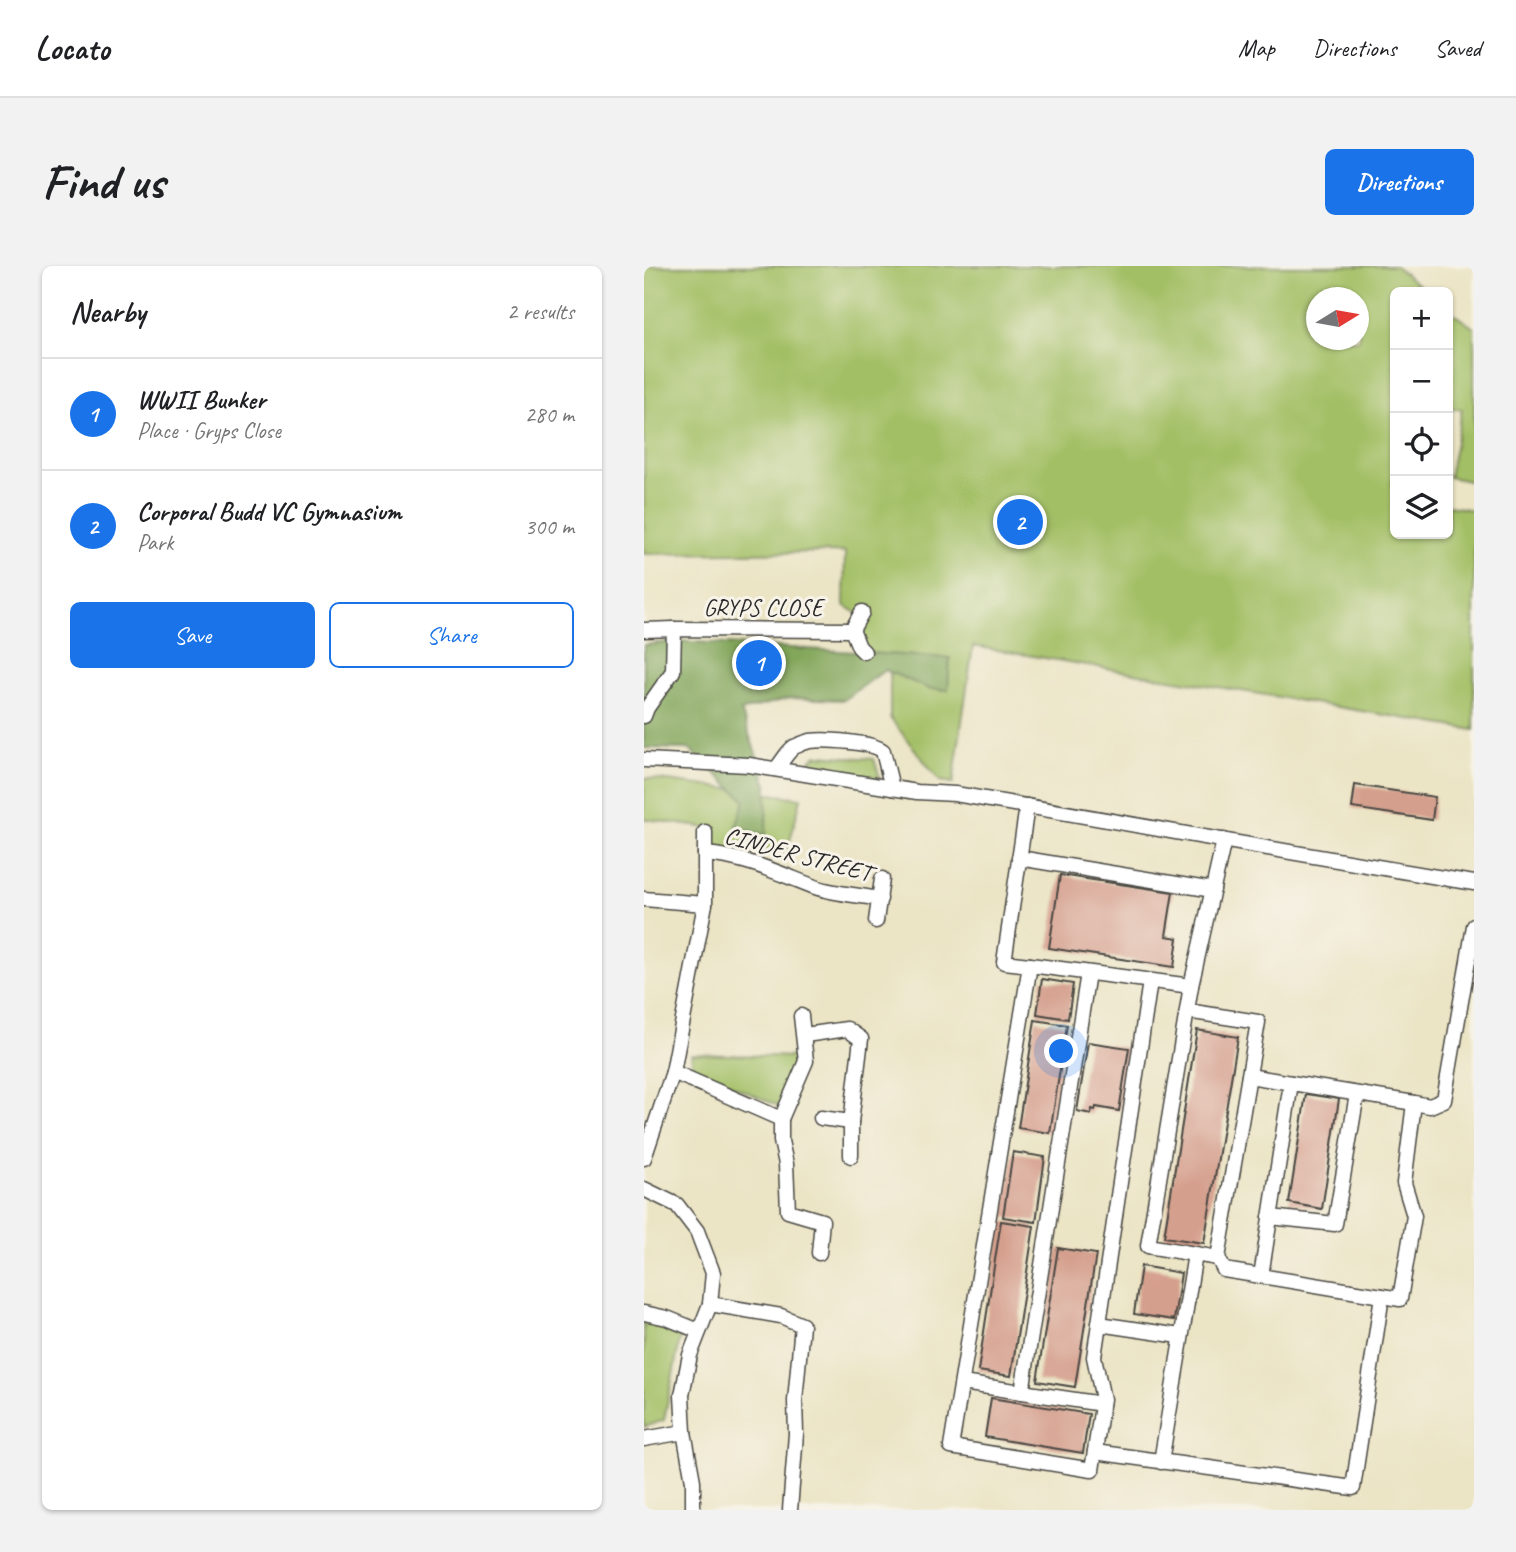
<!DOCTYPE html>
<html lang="en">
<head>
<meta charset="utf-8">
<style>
  :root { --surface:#fff; --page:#f2f2f2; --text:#202124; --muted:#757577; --line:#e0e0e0; --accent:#1a73e8 }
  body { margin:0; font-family:Caveat,sans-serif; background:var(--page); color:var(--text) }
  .controls { position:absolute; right:21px; top:21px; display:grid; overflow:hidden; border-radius:10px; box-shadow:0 2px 5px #0004 }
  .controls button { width:63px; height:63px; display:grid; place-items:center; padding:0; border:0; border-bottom:2px solid var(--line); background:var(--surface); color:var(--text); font:35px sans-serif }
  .compass { position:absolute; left:662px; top:21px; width:63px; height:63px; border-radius:50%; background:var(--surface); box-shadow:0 2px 5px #0004; rotate:79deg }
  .you { position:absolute; left:418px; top:786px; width:24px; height:24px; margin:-18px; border:5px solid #fff; border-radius:50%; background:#1a73e8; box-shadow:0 0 0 10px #1a73e833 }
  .badge { display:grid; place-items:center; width:46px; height:46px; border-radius:50%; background:var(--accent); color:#fff; font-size:23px; font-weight:700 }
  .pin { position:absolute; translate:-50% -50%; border:4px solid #fff; box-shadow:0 2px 7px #0006 }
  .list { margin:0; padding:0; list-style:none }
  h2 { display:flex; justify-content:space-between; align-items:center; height:91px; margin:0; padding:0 28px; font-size:30px }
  h2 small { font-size:23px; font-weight:400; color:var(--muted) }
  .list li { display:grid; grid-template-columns:46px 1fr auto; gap:21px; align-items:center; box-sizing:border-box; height:112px; padding:0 28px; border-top:2px solid var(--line) }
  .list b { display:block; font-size:26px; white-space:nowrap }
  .list p { margin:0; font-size:23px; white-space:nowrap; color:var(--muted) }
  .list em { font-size:23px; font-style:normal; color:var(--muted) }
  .actions { display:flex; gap:14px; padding:21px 28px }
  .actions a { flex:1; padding:16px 0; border:2px solid var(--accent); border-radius:10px; text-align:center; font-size:24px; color:var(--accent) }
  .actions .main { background:var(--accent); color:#fff }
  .icon { flex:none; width:38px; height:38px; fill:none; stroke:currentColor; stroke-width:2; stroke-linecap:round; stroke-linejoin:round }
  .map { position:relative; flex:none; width:830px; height:1244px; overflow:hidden; border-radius:10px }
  header { display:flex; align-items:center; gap:42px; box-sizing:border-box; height:98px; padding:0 35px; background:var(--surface); border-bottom:2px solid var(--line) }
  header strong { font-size:33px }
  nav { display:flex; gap:38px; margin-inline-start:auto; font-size:24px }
  .intro { display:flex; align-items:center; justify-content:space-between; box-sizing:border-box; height:168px; padding:0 42px }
  h1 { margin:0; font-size:49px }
  .button { padding:18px 32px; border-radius:10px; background:var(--accent); color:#fff; font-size:24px; font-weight:700 }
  main { display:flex; gap:42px; padding:0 42px }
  aside { flex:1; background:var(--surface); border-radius:10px; box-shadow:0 2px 5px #0004 }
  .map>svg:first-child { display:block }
  .green { fill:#a3bf65; stroke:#677548; stroke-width:2; fill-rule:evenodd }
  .forest { fill:#82a65a; stroke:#566842; stroke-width:2 }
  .building { fill:#d59f8d }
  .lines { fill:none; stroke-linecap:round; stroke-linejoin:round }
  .minor-casing { stroke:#484742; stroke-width:17 }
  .minor { stroke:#fff; stroke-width:14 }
  .labels { text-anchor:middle; stroke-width:6; stroke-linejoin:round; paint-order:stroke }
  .street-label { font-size:24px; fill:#2b2b2b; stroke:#f7f3e8 }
</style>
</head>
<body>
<header>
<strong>Locato</strong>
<nav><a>Map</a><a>Directions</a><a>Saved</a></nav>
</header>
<div class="intro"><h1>Find us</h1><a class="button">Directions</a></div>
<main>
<aside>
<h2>Nearby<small>2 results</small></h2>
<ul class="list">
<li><span class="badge">1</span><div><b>WWII Bunker</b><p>Place · Gryps Close</p></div><em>280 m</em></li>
<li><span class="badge">2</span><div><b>Corporal Budd VC Gymnasium</b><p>Park</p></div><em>300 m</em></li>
</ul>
<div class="actions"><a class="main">Save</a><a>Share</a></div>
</aside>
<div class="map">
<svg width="830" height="1244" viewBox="0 0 830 1244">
  <rect width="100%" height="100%" fill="#f7f3e8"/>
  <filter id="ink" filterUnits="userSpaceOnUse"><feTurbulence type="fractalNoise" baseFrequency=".0143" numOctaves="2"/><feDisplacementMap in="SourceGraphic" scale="14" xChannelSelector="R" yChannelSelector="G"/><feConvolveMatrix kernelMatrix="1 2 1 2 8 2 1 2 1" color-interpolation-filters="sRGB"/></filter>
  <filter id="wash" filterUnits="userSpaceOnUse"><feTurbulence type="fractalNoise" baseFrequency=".00686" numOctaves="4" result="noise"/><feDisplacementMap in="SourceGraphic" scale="28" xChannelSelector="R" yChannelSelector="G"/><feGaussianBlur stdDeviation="1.57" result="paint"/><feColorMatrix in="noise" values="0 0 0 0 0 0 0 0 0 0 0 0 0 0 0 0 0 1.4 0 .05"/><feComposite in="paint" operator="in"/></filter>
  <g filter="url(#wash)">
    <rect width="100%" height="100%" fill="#ebe4c5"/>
    <!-- green -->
    <g class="green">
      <path d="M0 0H751L783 26H751V208L748 219 751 220V268H804V240L830 244V464L329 380 309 517 296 515 246 452V393L219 385 212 374 218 350 200 339 201 286 0 288ZM673 32H715V74H673Z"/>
      <path d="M804 44 830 62V216L805 211 818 144 808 142 804 145Z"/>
      <path d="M173 489 230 493 236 512 203 508 165 496Z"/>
      <path d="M0 512 157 532 143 586 70 584 64 562 0 553Z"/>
      <path d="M47 788 154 791 139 842 49 802Z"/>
      <path d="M0 1047 38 1063 20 1154 0 1161Z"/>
    </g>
    <!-- forest -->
    <path class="forest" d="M34 375 306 392 304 424 285 423 241 404 200 434 146 432 97 445 123 519 122 569 92 561 101 534 45 483 0 482V379Z"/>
    <g id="blocks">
      <!-- building -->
      <g class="building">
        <path d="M121 385 131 401 115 408 105 405 102 393Z"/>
        <path d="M711 519 791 531 788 554 708 542Z"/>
        <path d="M416 609 529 626 522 670 534 672 530 701 405 682Z"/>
        <path d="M398 713 429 718 424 753 393 748Z"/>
        <path d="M391 754 423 759 406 867 374 862Z"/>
        <path d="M553 764 594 771 560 977 520 971Z"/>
        <path d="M444 776 485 782 475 845 452 841 451 844 448 843 447 848 433 845Z"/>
        <path d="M662 828 695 833 678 943 645 937Z"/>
        <path d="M369 886 401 891 392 956 359 951Z"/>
        <path d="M357 955 390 960 367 1110 334 1105Z"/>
        <path d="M414 982 452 988 431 1121 393 1115Z"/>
        <path d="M497 1000 537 1007 530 1054 490 1048Z"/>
        <path d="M347 1132 445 1148 439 1187 341 1171Z"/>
      </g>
    </g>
  </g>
  <g filter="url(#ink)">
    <use href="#blocks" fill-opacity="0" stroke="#484742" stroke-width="2"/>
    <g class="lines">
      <defs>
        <g id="minor">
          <path d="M0 364 30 363"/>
          <path d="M208 364 218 346"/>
          <path d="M0 450 3 442 29 405 30 363 208 364 215 381 220 386"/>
          <path d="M0 494 105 499 273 526 311 528C484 557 657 589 830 617"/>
          <path d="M132 503C138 496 143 486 150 481 155 479 161 476 166 475 181 473 229 476 239 485L248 522"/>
          <path d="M383 540 360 696 386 699 307 1181 448 1204 459 1133 450 1091 506 715"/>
          <path d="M61 588C101 591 134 607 171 621 191 628 215 629 236 633"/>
          <path d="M375 592 569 624"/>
          <path d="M0 633 61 638"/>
          <path d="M232 655 238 613"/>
          <path d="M386 699 547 720"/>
          <path d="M543 745 614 756 574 992 504 980 547 720 580 574"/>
          <path d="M161 769 203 763 217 773 207 856 177 852"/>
          <path d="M29 806 137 853V875L142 898 144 945 178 955 175 987"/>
          <path d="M605 810 770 837 760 917 770 950 756 1033 738 1030"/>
          <path d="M770 837 786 840 800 834 830 660"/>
          <path d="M137 853 162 795 157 750"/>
          <path d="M207 890V856"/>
          <path d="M0 892 29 806 61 638V566"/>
          <path d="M0 923 33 939 53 965 69 1007 66 1038 46 1089 38 1129 40 1166 49 1215V1244"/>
          <path d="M626 951 691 958 713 828"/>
          <path d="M617 1010 647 817"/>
          <path d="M66 1038 137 1050 158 1059 151 1135 152 1168 146 1244"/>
          <path d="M0 1047 23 1052 55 1065"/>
          <path d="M455 1058 536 1070"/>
          <path d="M318 1117 458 1138"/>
          <path d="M378 1126 444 707"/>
          <path d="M0 1173 40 1166"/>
          <path d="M451 1186 709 1222 738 1030 580 1004 574 992"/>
          <path d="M517 1196 551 988"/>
        </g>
      </defs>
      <!-- minor casing -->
      <use href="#minor" class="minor-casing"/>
      <!-- minor -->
      <use href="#minor" class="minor"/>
    </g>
  </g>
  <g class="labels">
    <!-- street labels -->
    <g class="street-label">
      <text x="119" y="349">GRYPS CLOSE</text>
      <text transform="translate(154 588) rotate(15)" y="8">CINDER STREET</text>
    </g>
  </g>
</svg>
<div class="controls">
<button>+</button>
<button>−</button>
<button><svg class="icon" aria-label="locate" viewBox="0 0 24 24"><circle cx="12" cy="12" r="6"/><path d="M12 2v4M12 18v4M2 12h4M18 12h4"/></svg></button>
<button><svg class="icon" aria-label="layers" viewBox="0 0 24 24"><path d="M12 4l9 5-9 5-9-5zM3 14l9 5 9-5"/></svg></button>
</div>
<svg class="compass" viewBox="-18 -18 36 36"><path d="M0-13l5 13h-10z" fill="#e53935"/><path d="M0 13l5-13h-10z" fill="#757577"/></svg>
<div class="you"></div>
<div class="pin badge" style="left:115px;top:397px">1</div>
<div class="pin badge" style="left:376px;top:256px">2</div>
</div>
</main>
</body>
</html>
